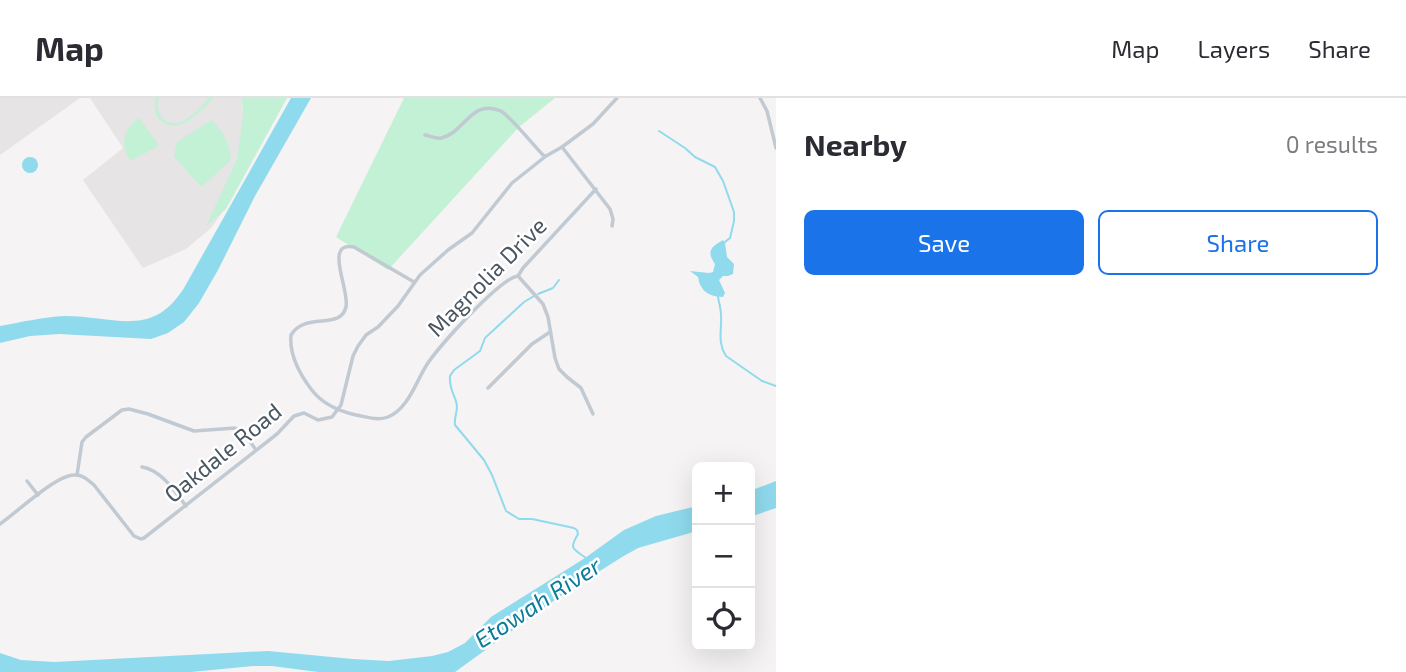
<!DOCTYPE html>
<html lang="en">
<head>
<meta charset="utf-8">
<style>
  :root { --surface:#fff; --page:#f2f2f3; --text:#2b2b33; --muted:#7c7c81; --line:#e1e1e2; --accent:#1a73e8 }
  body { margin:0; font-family:"Exo 2",sans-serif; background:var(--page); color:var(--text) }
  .controls { position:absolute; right:21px; bottom:21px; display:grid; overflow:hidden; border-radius:10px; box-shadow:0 7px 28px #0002 }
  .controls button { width:63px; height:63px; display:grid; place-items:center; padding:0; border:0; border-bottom:2px solid var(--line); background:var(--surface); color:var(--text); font:35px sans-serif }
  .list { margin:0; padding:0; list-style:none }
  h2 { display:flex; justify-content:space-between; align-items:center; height:91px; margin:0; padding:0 28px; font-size:30px }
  h2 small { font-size:23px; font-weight:400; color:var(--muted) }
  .actions { display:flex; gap:14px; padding:21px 28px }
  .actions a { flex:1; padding:16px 0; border:2px solid var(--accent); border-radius:10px; text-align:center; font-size:24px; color:var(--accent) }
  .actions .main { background:var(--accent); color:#fff }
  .icon { flex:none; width:38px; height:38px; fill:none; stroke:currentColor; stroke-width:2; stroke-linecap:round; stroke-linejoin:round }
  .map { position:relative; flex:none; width:776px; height:574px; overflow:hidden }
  header { display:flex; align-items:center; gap:42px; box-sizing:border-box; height:98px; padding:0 35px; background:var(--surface); border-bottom:2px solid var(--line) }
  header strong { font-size:33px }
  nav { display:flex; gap:38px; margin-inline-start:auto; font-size:24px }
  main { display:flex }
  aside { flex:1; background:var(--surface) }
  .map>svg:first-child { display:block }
  .education { fill:#e6e4e5 }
  .green { fill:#c3f1d5 }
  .water { fill:#90daee }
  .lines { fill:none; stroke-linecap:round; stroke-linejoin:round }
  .stream { stroke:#90daee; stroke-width:2 }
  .street { stroke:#c1cad2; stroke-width:3.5 }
  .labels { text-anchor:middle; stroke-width:5; stroke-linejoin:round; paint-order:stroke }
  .street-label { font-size:23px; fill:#4a5661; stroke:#fff }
  .water-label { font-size:24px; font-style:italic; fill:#0c7c9b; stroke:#fff }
</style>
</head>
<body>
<header>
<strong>Map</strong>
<nav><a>Map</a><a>Layers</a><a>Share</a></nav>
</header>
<main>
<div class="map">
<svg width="776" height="574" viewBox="0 0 776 574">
  <rect width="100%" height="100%" fill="#f5f3f3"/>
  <!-- education -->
  <g class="education">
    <path d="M0 0H80L0 57Z"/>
    <path d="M90 0H242L243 19 255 34 226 109 211 130 186 151 143 170 83 82 123 50Z"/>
  </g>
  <!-- green -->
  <g class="green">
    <path d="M155 0H159C157 8 157 16 165 22 181 34 199 10 209 0H214C201 12 179 40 160 22 154 16 154 8 155 0Z"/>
    <path d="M242 0H287L226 111 206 128 237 61 243 19Z"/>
    <path d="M404 0H555L519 29 388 172 336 139Z"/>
    <path d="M139 20 158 46 157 49 130 63C120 44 123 33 139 20Z"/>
    <path d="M212 22C223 34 230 45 231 62L201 89 174 58 177 44Z"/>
  </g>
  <!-- water -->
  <g class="water">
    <path d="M291 0H311L255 98 218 172 199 205 184 224 168 235 151 241 59 236 30 238 0 245V228C22 224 43 219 65 218 114 218 152 241 184 190Z"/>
    <circle cx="30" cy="67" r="8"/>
    <path d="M723 142 725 145 727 159 734 166 733 176 728 178H723L719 182 725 195 723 199C709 199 700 193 698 179L690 173 709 175 713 174 715 166C706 153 711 149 723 142Z"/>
    <path d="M776 383V410L750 419V393Z"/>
    <path d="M697 408V433L638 450 622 459 559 499 455 574H318L272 568H253L191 574H0V555L21 562 54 564 268 553 353 561 389 563 432 558 448 554 465 545 491 519 585 460 624 432 656 418Z"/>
  </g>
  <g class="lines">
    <!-- stream -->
    <g class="stream">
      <path d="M659 33 685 50 695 59 715 69 723 83 734 114V123L730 140 725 144"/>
      <path d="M538 196 553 190 559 182"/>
      <path d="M534 198 524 204 485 240 480 253 454 272 450 278C449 294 456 297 457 308 457 315 454 320 455 327L484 362 492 377 506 413 519 421H532L574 430 577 432 578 436C568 453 574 450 587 461"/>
      <path d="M718 199C719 205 721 211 721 217 722 233 717 244 726 258L762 283 776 288"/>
    </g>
    <!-- street -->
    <g class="street">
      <path d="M760 0 767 13 776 50"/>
      <path d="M425 37C431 38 436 41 441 40 465 35 471 0 501 13 513 21 532 46 543 57L545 58"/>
      <path d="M562 49 610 111 613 121 612 128"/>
      <path d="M518 178 543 206 548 219 555 260 559 271 567 279 581 290 593 316"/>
      <path d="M414 184 354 149C323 143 350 192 346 209 340 233 306 213 291 237 289 257 299 275 311 291 322 306 338 313 356 317 367 319 378 323 388 319 408 311 416 284 426 268 437 250 500 180 518 178L523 170 596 91"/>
      <path d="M488 290 532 246 550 234"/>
      <path d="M142 369C161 372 175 393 186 408"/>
      <path d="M77 377 82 344 86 339 122 312 129 311 148 316 194 333 235 330C245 334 250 344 256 352"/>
      <path d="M27 383 38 397"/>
      <path d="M0 426C16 415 56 377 74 377 82 376 88 382 94 387L134 438 141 441 144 440 277 336 294 318 304 315 318 322 332 319 341 307 353 258 358 248 366 237 378 229 398 208 420 177 448 152 472 135 512 85 546 58 562 49 593 26 617 0"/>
    </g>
  </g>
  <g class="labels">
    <!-- street labels -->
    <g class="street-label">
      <text transform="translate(487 179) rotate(-45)" y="8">Magnolia Drive</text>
      <text transform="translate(223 355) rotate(-39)" y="8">Oakdale Road</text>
    </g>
    <!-- water labels -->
    <g class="water-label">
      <text transform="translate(538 505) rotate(-33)" y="8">Etowah River</text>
    </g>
  </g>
</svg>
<div class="controls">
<button>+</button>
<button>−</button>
<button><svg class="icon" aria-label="locate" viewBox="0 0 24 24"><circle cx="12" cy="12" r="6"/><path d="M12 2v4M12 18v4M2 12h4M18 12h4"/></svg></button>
</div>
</div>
<aside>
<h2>Nearby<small>0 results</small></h2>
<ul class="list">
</ul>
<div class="actions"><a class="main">Save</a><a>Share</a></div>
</aside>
</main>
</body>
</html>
